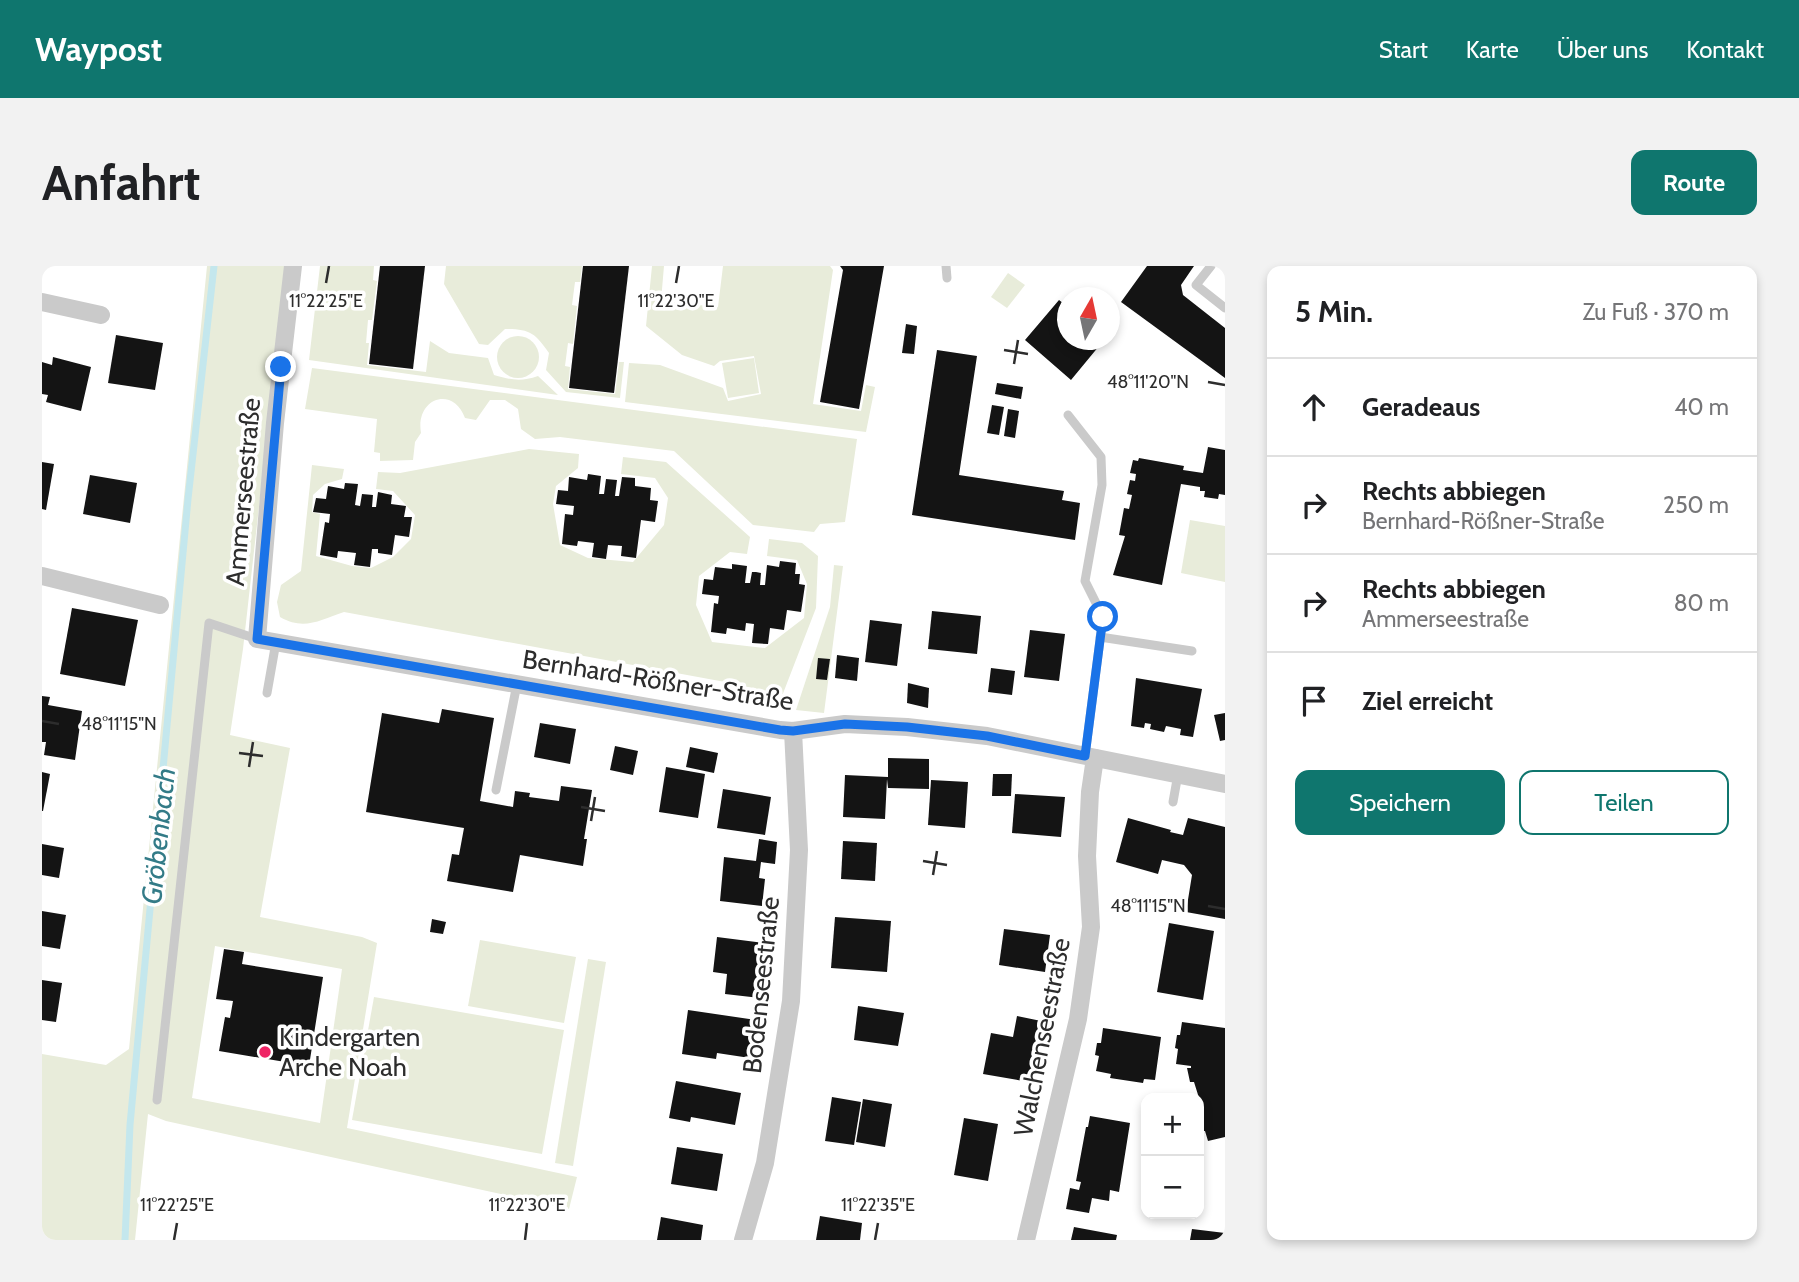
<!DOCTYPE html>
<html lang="de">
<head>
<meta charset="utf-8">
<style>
  :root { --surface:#fff; --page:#f2f2f2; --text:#202124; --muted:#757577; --line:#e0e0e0; --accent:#0f766e }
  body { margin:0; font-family:Cabin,sans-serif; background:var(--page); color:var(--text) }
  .controls { position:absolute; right:21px; bottom:21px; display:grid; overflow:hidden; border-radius:14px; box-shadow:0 4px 10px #0003 }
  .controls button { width:63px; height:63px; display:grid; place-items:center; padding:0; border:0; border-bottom:2px solid var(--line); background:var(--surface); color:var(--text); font:35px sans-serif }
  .compass { position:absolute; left:1015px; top:21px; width:63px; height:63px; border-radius:50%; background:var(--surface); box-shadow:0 4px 10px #0003; rotate:9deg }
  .stop { position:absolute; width:21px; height:21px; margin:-16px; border:5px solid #1a73e8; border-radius:50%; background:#fff }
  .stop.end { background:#1a73e8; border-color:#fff; box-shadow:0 2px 7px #0008 }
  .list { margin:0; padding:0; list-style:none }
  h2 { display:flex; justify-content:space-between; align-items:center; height:91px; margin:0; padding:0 28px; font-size:30px }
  h2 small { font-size:23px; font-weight:400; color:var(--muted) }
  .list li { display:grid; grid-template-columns:46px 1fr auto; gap:21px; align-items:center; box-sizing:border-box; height:98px; padding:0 28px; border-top:2px solid var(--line) }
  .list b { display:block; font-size:26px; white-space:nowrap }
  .list p { margin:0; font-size:23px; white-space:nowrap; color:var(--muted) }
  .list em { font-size:23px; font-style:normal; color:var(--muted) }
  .actions { display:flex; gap:14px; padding:21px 28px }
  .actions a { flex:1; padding:16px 0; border:2px solid var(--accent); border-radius:14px; text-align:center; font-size:24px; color:var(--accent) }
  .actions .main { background:var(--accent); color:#fff }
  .icon { flex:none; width:38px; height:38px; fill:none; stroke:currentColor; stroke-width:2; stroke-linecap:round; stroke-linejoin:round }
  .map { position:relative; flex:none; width:1183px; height:974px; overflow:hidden; border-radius:14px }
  header { display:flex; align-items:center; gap:42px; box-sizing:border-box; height:98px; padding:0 35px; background:var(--accent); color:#fff }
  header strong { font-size:33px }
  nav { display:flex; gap:38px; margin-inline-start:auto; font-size:24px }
  .intro { display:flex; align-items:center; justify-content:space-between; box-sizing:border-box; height:168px; padding:0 42px }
  h1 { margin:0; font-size:49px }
  .button { padding:18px 32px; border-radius:14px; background:var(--accent); color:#fff; font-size:24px; font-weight:700 }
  main { display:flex; gap:42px; padding:0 42px }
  aside { flex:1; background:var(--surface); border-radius:14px; box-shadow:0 4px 10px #0003 }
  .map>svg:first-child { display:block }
  .green { fill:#e8ecda; fill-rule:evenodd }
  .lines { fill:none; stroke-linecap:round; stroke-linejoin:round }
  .stream { stroke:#c4e7ed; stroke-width:7 }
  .building { fill:#141414 }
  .lane { stroke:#cacaca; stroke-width:9 }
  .street { stroke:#cacaca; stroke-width:18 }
  .route { stroke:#1a73e8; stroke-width:9 }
  .ticks { fill:none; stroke:#2d2d2d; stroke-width:2.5 }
  .poi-dot { fill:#ef2465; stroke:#fff; stroke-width:2.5 }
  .labels { text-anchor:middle; stroke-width:7; stroke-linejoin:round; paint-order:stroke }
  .street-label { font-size:26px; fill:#2d2d2d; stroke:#fff }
  .poi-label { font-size:26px; fill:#2d2d2d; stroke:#fff; text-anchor:start }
  .water-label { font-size:28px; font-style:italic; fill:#337b87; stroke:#fff }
  .ticks-label { font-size:18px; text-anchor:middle; fill:#2d2d2d; stroke:#fff; stroke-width:7; stroke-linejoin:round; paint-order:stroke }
</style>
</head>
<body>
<header>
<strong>Waypost</strong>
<nav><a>Start</a><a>Karte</a><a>Über uns</a><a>Kontakt</a></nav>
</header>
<div class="intro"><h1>Anfahrt</h1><a class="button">Route</a></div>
<main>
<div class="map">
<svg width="1183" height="974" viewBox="0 0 1183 974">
  <rect width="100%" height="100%" fill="#fff"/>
  <!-- green -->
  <g class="green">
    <path d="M165 0H244L201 383 188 469 248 482 218 651 320 671 335 677 305 862 535 911 527 943 124 855 106 848 93 974H0V788L64 799 87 783ZM173 680 300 703 278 857 150 832Z"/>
    <path d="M278 0H332L331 14 335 15 330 54H326L324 77H327L325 99 384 106 388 75 407 87 446 92 452 109C469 114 479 116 496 110L516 129 267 94Z"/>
    <path d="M404 0H540L538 16H533L530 39 535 40 531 78 526 77 523 100 528 101 526 123 573 128 577 96H582L578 132 524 126 504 104 507 87C493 67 488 63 463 63L446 79 437 78 402 18Z"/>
    <path d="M610 0H622L619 35 676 41 681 0H788L791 4 771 138 819 145 824 119 833 121 824 166 583 136 587 97 618 99 681 122 686 135 719 128 712 90 678 95 672 100 640 89 604 60Z"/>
    <path d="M966 7 983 19 965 42 949 31Z"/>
    <circle cx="476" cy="91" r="21"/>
    <path d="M712 92 717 127 686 132 680 97Z"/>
    <path d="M270 102 815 173 803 256 778 258 772 266 711 259 632 185 518 171 493 173 479 163 476 143 463 134H448L434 154 423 152C411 119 373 132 379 167L373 176 371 194 338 195V187L332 186 335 153 263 143Z"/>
    <path d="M487 183 537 188 536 202 514 220 511 238 518 279 546 292 591 296 622 259 626 232 613 212 579 208 581 191 624 196 708 271 705 288 688 286 657 310 654 339 670 376 723 382 762 352 765 318 755 294 725 290 727 273 760 277 776 290 774 342 735 443 701 438 694 418 302 346C278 354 262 365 238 351L235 336 239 319 259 305 270 199 302 203 300 213 283 218 271 229 270 246 278 248 274 290 310 300 329 302 351 291 369 273 373 249 351 225 334 223 336 206 358 207Z"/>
    <path d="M1148 254 1183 260V316L1139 307Z"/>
    <path d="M792 299 801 300 782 447 754 444 788 341Z"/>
    <path d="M438 674 534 691 522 757 426 740Z"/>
    <path d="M546 693 564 696 531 900 513 897Z"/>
    <path d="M332 731 522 764 500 888 310 854Z"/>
  </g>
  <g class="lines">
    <!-- stream -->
    <path class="stream" d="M83 974 88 859 146 233 172 0"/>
  </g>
  <!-- building -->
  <g class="building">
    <path d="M338 0H383L371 103 327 98Z"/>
    <path d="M541 0H587L572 127 527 122Z"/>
    <path d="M798 0H842L817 143 778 136 801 4Z"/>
    <path d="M1105 0H1152L1139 19 1141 29 1183 62V112L1079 36Z"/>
    <path d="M1017 34 1026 41V74H1062L1029 114 983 74Z"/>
    <path d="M864 58 875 60 872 88 860 87Z"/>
    <path d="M74 69 121 77 113 124 66 117Z"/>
    <path d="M895 84 935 90 917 209 1022 225 1020 234 1038 237 1033 274 870 249Z"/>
    <path d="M11 91 49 101 39 145 4 136 6 129 0 128V96L10 99Z"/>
    <path d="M955 117 981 121 979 133 953 128Z"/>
    <path d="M950 139 962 141 957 169 945 167Z"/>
    <path d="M966 143 977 145 973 172 962 170Z"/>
    <path d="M1166 181 1183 184V229L1177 228 1176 233 1162 231 1163 225H1158V221L1139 218 1120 319 1071 309 1083 270 1077 269 1082 242 1087 243 1090 229 1085 228 1088 214 1093 215 1094 208 1088 207 1091 194 1096 195 1097 192 1142 200 1141 204 1161 207Z"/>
    <path d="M0 196 12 198 4 244 0 243Z"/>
    <path d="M546 208 559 210 557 228H562L564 213 575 214 573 230H577L580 211 593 212V220L609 222 608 234 616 235 613 256 599 254 594 292 579 290 580 280 566 279 564 293 550 291 552 277 536 275 535 280 520 278 523 248 531 249 532 240 514 238 516 224 526 225 527 211 545 214Z"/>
    <path d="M48 209 95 217 88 257 41 248Z"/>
    <path d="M303 217 316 218 313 239 318 240 320 228 331 229 330 241H334L336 226 350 229 349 238 364 240 362 251H370L367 271 353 269 350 289 336 287V283H330L328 301 312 299 314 287 296 285 295 292 278 289 283 256 287 257 288 248 271 246 274 232 284 233 286 220 302 223Z"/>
    <path d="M738 295 754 297 753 308H758L757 318 763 319 759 346 745 344 742 364 728 362 726 378 710 377 712 358 704 357 703 365 685 362 684 368 669 366 672 337 676 338 677 330 660 328 662 313 671 314 673 301 690 303V298L705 300 703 317H708L710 306H714L719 307 718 319H723L725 299 737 301Z"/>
    <path d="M30 342 96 354 83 420 18 408Z"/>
    <path d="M890 345 939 350 935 388 886 383Z"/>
    <path d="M828 354 860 358 855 400 823 396Z"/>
    <path d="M988 364 1023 368 1017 415 982 411Z"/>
    <path d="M795 389 817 392 815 415 793 412Z"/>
    <path d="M776 392 788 393 785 414 774 413Z"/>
    <path d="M949 402 973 405 970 429 946 426Z"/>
    <path d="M1094 412 1160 423 1151 471 1138 469 1139 463 1124 460 1122 466 1108 463 1109 458 1103 457 1102 462 1089 460Z"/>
    <path d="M866 417 887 422 886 442 865 437Z"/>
    <path d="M0 430 8 431 6 439 40 445 33 494 2 489 4 476H0Z"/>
    <path d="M400 443 452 452 438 535 471 541 473 525 488 527 487 531 517 535 519 520 550 524 542 573H545L541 600 478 589 471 626 405 615 410 588 417 589 422 562 324 546 340 447 397 457Z"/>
    <path d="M1183 447V474L1178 475 1172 449Z"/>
    <path d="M498 457 534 463 528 498 492 491Z"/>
    <path d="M573 480 596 485 591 509 568 504Z"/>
    <path d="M648 481 676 487 672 507 644 501Z"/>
    <path d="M846 492 887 493V523L846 522 845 513 843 553 801 551 803 509 846 511Z"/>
    <path d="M624 501 663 508 656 552 617 546Z"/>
    <path d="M0 506 8 508 1 545H0Z"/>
    <path d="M951 508H970L969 530H950Z"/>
    <path d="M889 514 926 516 923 562 886 559Z"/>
    <path d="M681 523 729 531 723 569 675 562Z"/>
    <path d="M973 528 1023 531 1019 571 970 567Z"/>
    <path d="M1086 552 1129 564 1128 566 1141 569 1146 552 1183 561V653L1144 646 1150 609 1142 599 1120 594 1116 608 1074 596Z"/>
    <path d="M717 573 735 576 733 598 719 596 717 612 723 613 720 640 678 635 682 591 714 595Z"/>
    <path d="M801 575 835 577 833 615 799 613Z"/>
    <path d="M0 578 22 582 17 612 0 609Z"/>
    <path d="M0 645 24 649 18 683 0 680Z"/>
    <path d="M793 651 849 655 845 706 789 702Z"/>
    <path d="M390 653 404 656 401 668 388 666Z"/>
    <path d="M1127 657 1172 665 1161 734 1115 726Z"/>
    <path d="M962 663 1008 669 1003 706 957 699Z"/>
    <path d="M675 671 723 677 718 732 683 728 685 708 671 706Z"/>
    <path d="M182 683 202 686 200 698 281 711 267 800 177 785 183 751 188 752 191 735 174 733Z"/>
    <path d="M0 714 20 717 14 756 0 754Z"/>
    <path d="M816 740 862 747 856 780 812 774Z"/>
    <path d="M646 744 714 754 708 792 675 787 674 793 640 788Z"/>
    <path d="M975 750 1004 756 993 817 941 808 949 767 971 771Z"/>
    <path d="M1140 756 1183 762V871L1166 875 1163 865H1160L1157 853V832L1152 816H1148L1145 802H1149V800L1134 798 1136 783 1133 782 1135 769H1138Z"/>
    <path d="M1061 762 1119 771 1113 814 1102 813 1101 817 1068 812 1069 808 1054 805 1057 790 1053 789 1055 777H1059Z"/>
    <path d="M634 815 699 827 693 859 649 851 648 856 627 852Z"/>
    <path d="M790 831 819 836 812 879 783 875Z"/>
    <path d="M821 833 850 838 843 881 814 876Z"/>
    <path d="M1048 850 1088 857 1077 926 1068 924 1067 935 1050 932 1047 947 1024 943 1028 922 1037 924 1039 916 1034 915 1044 861H1046Z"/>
    <path d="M922 852 956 858 946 915 912 909Z"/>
    <path d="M635 881 681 888 675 925 629 918Z"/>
    <path d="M778 950 820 957 818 974H774Z"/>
    <path d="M619 951 661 959 659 974H615Z"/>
    <path d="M1032 961 1075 969 1074 974H1029Z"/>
    <path d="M1150 963 1183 967V974H1148Z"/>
  </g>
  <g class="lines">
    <!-- lane -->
    <g class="lane">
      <path d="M904 0 905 12"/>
      <path d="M1169 0 1154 19 1183 42"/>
      <path d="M1026 149 1059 191 1060 219 1043 315 1061 351 1043 490"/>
      <path d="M1058 371 1150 385"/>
      <path d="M225 427 234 376"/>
      <path d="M454 524 475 418"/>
      <path d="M1131 536 1136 508"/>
      <path d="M115 834 167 357 215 373"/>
    </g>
    <!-- street -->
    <g class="street">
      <path d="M251 0 233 157 215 373 738 464 751 465 803 458 865 461 945 470 1183 518"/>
      <path d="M0 36 59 49"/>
      <path d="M0 310 118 339"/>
      <path d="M701 974 723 897 749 735 757 584 751 465"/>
      <path d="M984 974 1036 753 1049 661 1045 590 1048 526 1053 492"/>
    </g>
  </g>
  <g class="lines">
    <!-- route -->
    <path class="route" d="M239 101 215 373 738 464 751 465 803 458 865 461 945 470 1043 490 1061 351"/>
  </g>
  <!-- ticks -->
  <path class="ticks" d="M284 17 287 0M634 17 637 0M962 84 986 88M972 98 976 74M1166 116 1183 119M0 455 17 458M197 487 221 490M207 501 211 476M539 541 563 545M549 555 553 531M881 595 905 599M891 609 895 585M1166 640 1183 643M132 974 135 957M483 974 485 957M833 974 836 957"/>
  <!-- markers -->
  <circle class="poi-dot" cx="223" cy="786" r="7"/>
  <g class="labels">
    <!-- street labels -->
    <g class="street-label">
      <text transform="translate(201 226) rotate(-85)" y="9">Ammerseestraße</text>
      <text transform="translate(616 414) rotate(9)" y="9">Bernhard-Rößner-Straße</text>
      <text transform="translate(719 719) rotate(-84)" y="9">Bodenseestraße</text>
      <text transform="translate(1000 771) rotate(-79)" y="9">Walchenseestraße</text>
    </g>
    <!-- poi labels -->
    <g class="poi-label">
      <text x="237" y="780">Kindergarten<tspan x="237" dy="30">Arche Noah</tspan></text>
    </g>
    <!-- water labels -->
    <g class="water-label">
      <text transform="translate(116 570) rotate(-84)" y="10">Gröbenbach</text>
    </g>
  </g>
  <g class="ticks-label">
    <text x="284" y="41">11°22'25"E</text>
    <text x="634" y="41">11°22'30"E</text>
    <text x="1106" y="122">48°11'20"N</text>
    <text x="77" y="464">48°11'15"N</text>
    <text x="1106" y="646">48°11'15"N</text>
    <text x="135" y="945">11°22'25"E</text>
    <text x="485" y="945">11°22'30"E</text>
    <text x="836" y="945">11°22'35"E</text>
  </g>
</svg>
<div class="controls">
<button>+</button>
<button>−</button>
</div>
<svg class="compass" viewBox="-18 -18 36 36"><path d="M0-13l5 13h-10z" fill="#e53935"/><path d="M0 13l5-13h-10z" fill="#757577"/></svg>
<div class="stop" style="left:1061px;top:351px"></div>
<div class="stop end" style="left:239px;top:101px"></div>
</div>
<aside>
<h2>5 Min.<small>Zu Fuß · 370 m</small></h2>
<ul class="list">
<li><svg class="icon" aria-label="ahead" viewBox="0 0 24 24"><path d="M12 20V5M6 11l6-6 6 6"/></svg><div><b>Geradeaus</b></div><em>40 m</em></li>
<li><svg class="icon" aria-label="right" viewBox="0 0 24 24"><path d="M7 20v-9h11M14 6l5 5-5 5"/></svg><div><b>Rechts abbiegen</b><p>Bernhard-Rößner-Straße</p></div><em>250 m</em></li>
<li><svg class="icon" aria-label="right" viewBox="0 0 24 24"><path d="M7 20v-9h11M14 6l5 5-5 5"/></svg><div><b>Rechts abbiegen</b><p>Ammerseestraße</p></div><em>80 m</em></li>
<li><svg class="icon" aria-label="arrive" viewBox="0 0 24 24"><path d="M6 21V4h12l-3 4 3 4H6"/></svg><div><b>Ziel erreicht</b></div></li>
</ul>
<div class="actions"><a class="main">Speichern</a><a>Teilen</a></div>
</aside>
</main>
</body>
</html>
